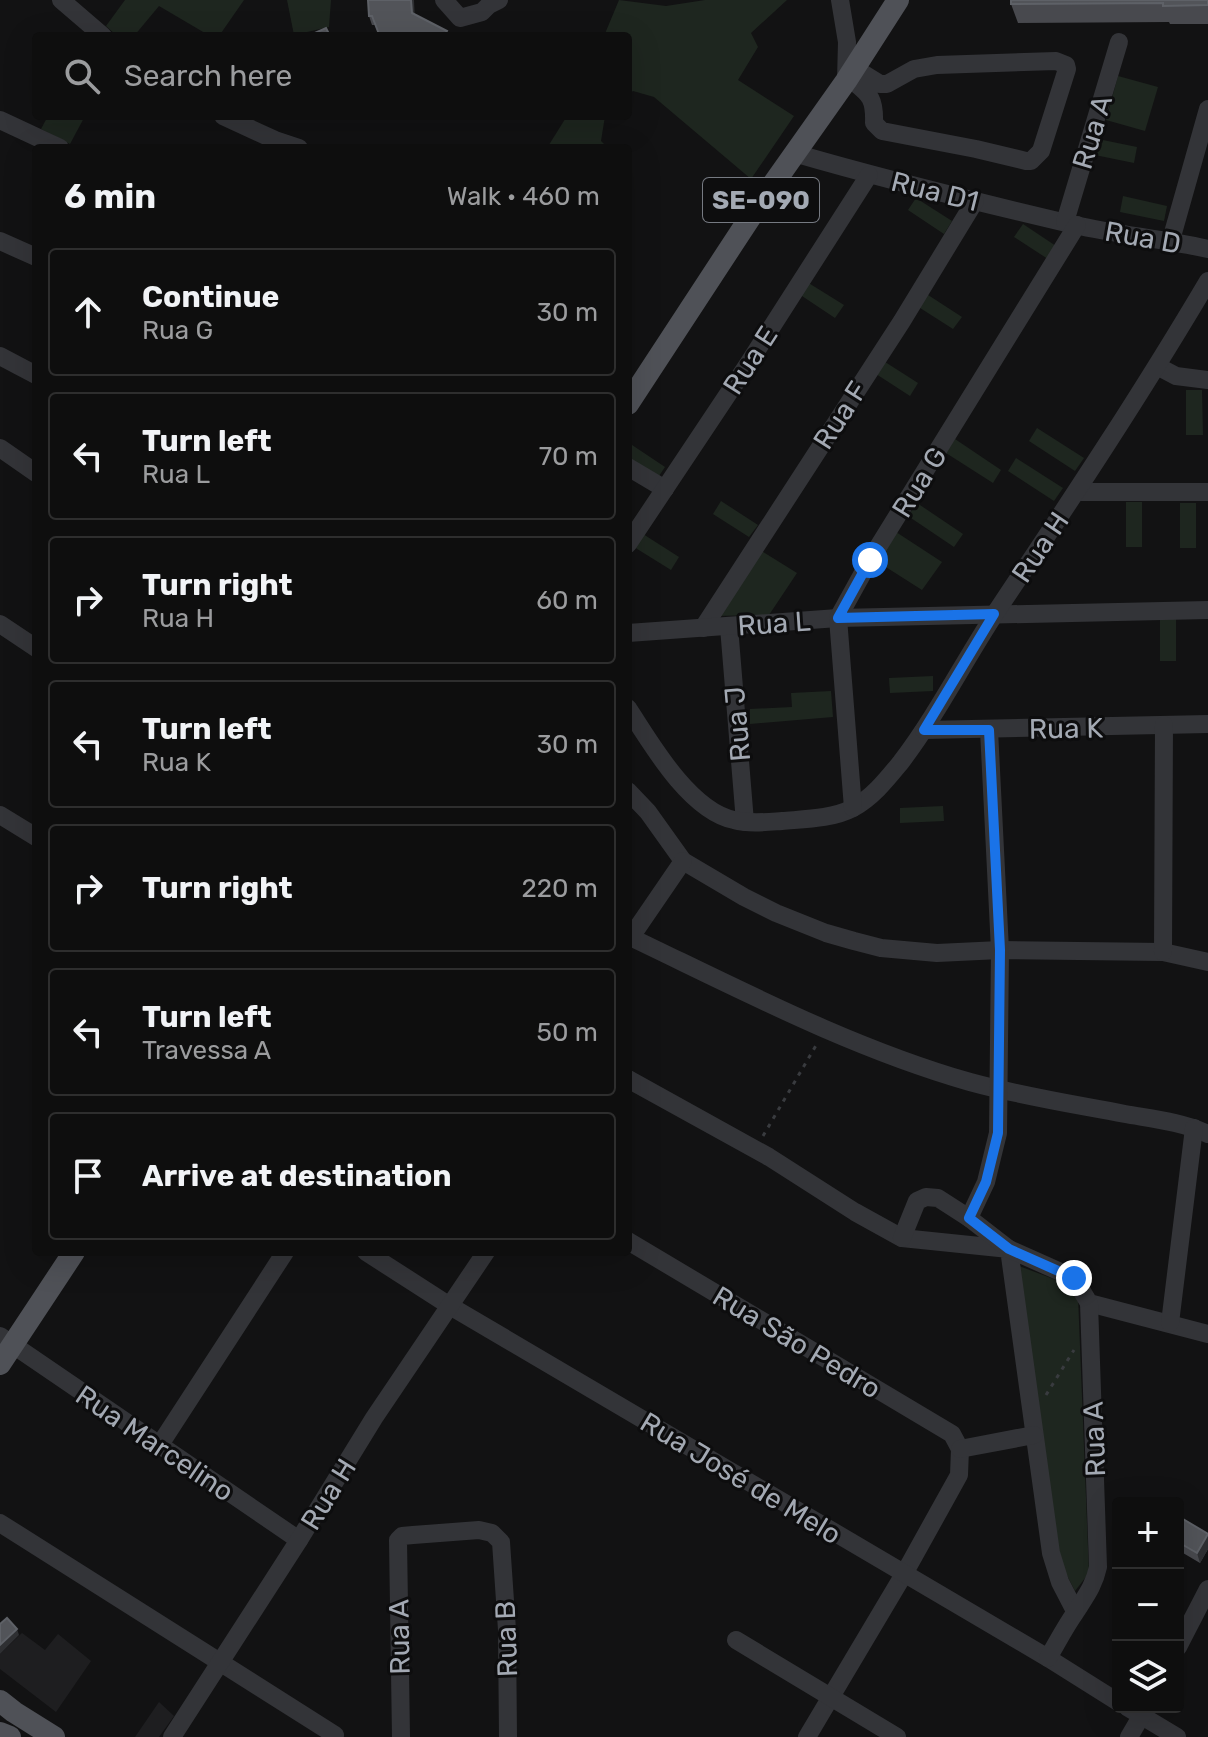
<!DOCTYPE html>
<html lang="en">
<head>
<meta charset="utf-8">
<style>
  :root { --surface:#0e0e0e; --page:#1c1c1c; --text:#f1f3f6; --muted:#9b9c9e; --line:#2e2e2e }
  body { margin:0; font-family:Rubik,sans-serif; background:var(--page); color:var(--text) }
  .controls { position:absolute; right:24px; bottom:24px; display:grid; overflow:hidden; border-radius:8px; box-shadow:0 8px 32px #0002 }
  .controls button { width:72px; height:72px; display:grid; place-items:center; padding:0; border:0; border-bottom:2px solid var(--line); background:var(--surface); color:var(--text); font:40px sans-serif }
  .stop { position:absolute; width:24px; height:24px; margin:-18px; border:6px solid #1a73e8; border-radius:50%; background:#fff }
  .stop.end { background:#1a73e8; border-color:#fff; box-shadow:0 2px 8px #0008 }
  .list { margin:0; padding:0; list-style:none }
  h2 { display:flex; justify-content:space-between; align-items:center; height:104px; margin:0; padding:0 32px; font-size:34px }
  h2 small { font-size:26px; font-weight:400; color:var(--muted) }
  .list li { display:grid; grid-template-columns:52px 1fr auto; gap:24px; align-items:center; box-sizing:border-box; height:128px; margin:0 16px 16px; padding:0 16px; border:2px solid var(--line); border-radius:8px }
  .list b { display:block; font-size:30px; white-space:nowrap }
  .list p { margin:0; font-size:26px; white-space:nowrap; color:var(--muted) }
  .list em { font-size:26px; font-style:normal; color:var(--muted) }
  .icon { flex:none; width:44px; height:44px; fill:none; stroke:currentColor; stroke-width:2; stroke-linecap:round; stroke-linejoin:round }
  .map { position:relative; flex:none; width:1208px; height:1737px; overflow:hidden }
  .search { position:absolute; background:var(--surface); box-shadow:0 8px 32px #0002; left:32px; top:32px; width:600px; height:88px; display:flex; align-items:center; gap:20px; box-sizing:border-box; padding:0 28px; border-radius:8px; color:var(--muted); font-size:30px }
  .panel { position:absolute; background:var(--surface); box-shadow:0 8px 32px #0002; left:32px; top:144px; width:600px; height:1112px; border-radius:8px }
  .map>svg:first-child { display:block }
  .built { fill:#1e1e20 }
  .green { fill:#1e261f }
  .lines { fill:none; stroke-linecap:round; stroke-linejoin:round }
  .path { stroke:#393b3f; stroke-width:3; stroke-dasharray:4 6; stroke-linecap:butt }
  .minor { stroke:#333438; stroke-width:18 }
  .major { stroke:#4f5157; stroke-width:22 }
  .wall { fill:#48494e }
  .shaded-wall { fill:#2e2f32 }
  .building { fill:#525459; stroke:#5e6167; stroke-width:2 }
  .route { stroke:#1a73e8; stroke-width:10 }
  .labels { text-anchor:middle; stroke-width:6; stroke-linejoin:round; paint-order:stroke }
  .shield { fill:#0d0d0e; stroke:#767a82; stroke-width:2 }
  .shield-label { font-size:26px; font-weight:bold; fill:#a3a9b3 }
  .street-label { font-size:28px; fill:#a3a9b3; stroke:#0d0d0e }
</style>
</head>
<body>
<div class="map">
<svg width="1208" height="1737" viewBox="0 0 1208 1737">
  <rect width="100%" height="100%" fill="#121213"/>
  <!-- built -->
  <g class="built">
    <path d="M22 1633 45 1650 58 1634 91 1661 56 1712 0 1669V1654Z"/>
    <path d="M159 1702 174 1716 159 1737H135Z"/>
  </g>
  <!-- green -->
  <g class="green">
    <path d="M125 0H244L219 36H210L159 6 134 36H117L106 26Z"/>
    <path d="M287 0H331L329 27 294 35Z"/>
    <path d="M619 0 666 6 705 0H787L751 33 758 47 738 80 794 116 751 179 654 97 633 91 628 95V36H604Z"/>
    <path d="M1118 76 1158 87 1145 131 1106 120Z"/>
    <path d="M48 116H85L70 144 41 129Z"/>
    <path d="M567 116H605L601 141 608 148H547Z"/>
    <path d="M1093 138 1137 147 1134 163 1090 154Z"/>
    <path d="M1123 196 1167 206 1164 221 1120 212Z"/>
    <path d="M916 198 952 221 944 234 908 210Z"/>
    <path d="M1023 224 1059 248 1051 261 1014 237Z"/>
    <path d="M807 282 844 305 835 318 799 294Z"/>
    <path d="M925 293 962 317 953 329 917 306Z"/>
    <path d="M882 360 918 383 910 396 873 372Z"/>
    <path d="M1186 390H1202L1203 435H1186Z"/>
    <path d="M1037 428 1084 458 1075 471 1029 441Z"/>
    <path d="M955 439 1001 470 993 483 946 453Z"/>
    <path d="M629 443 665 467 657 479 628 461Z"/>
    <path d="M1016 458 1063 488 1054 501 1008 471Z"/>
    <path d="M721 501 758 525 749 537 713 514Z"/>
    <rect x="1126" y="502" width="16" height="45"/>
    <path d="M917 503 963 534 954 547 908 516Z"/>
    <rect x="1180" y="503" width="16" height="45"/>
    <path d="M896 532 942 562 922 590 878 562Z"/>
    <path d="M643 534 679 557 671 570 634 547Z"/>
    <path d="M760 550 797 573 769 615 715 616Z"/>
    <rect x="1160" y="617" width="16" height="44"/>
    <path d="M933 676V691L890 693 889 678Z"/>
    <path d="M831 691 833 717 750 724V709L792 707 791 693Z"/>
    <path d="M943 806 944 821 900 823V808Z"/>
    <path d="M1019 1266 1067 1284 1078 1296 1089 1573 1075 1591 1061 1564Z"/>
  </g>
  <g class="lines">
    <!-- path -->
    <g class="path">
      <path d="M763 1136 818 1042"/>
      <path d="M1046 1395 1074 1350"/>
    </g>
    <!-- minor -->
    <g class="minor">
      <path d="M61 0 103 36"/>
      <path d="M444 0 460 18 482 12 489 5 499 0"/>
      <path d="M840 0 847 42 846 80"/>
      <path d="M848 77C868 94 875 95 874 123L882 131 976 149 1026 161H1031L1041 151 1067 69 1066 65 1056 61 937 65 914 69 887 84H880L854 68"/>
      <path d="M223 116 275 140 299 148"/>
      <path d="M0 120 60 148"/>
      <path d="M794 153C887 180 981 203 1075 225 1119 235 1164 239 1208 249"/>
      <path d="M1065 222 1119 42"/>
      <path d="M1171 240 1208 109"/>
      <path d="M0 241 36 257"/>
      <path d="M0 356 36 375"/>
      <path d="M1157 366 1176 376 1208 380"/>
      <path d="M0 448 36 473"/>
      <path d="M628 467 665 489"/>
      <path d="M1077 492H1208"/>
      <path d="M628 544 748 364 869 175"/>
      <path d="M0 624 36 648"/>
      <path d="M729 627 745 822"/>
      <path d="M703 628 902 321 975 201"/>
      <path d="M628 633 838 618 1208 610"/>
      <path d="M628 708C651 744 690 811 734 820 749 824 767 822 782 821 805 819 832 819 853 808 873 797 887 779 901 762 939 712 967 655 1002 603 1073 497 1143 391 1208 281"/>
      <path d="M924 730 1208 724"/>
      <path d="M628 791 648 812 683 861 744 897 776 913 826 933 854 941 881 948 937 953 1000 950 1163 952 1208 962"/>
      <path d="M853 808 838 618 870 560 1077 225"/>
      <path d="M0 815 36 837"/>
      <path d="M628 936C739 989 851 1048 970 1082 1021 1096 1073 1104 1125 1114 1153 1119 1182 1122 1208 1134"/>
      <path d="M631 937 683 861"/>
      <path d="M1163 952 1164 725"/>
      <path d="M628 1079 769 1157 855 1212 902 1238 1009 1249 1051 1553 1060 1582 1075 1611"/>
      <path d="M969 1218 986 1182 998 1133 1000 950 989 730"/>
      <path d="M902 1238 917 1201 926 1197 938 1198 969 1218 1009 1249 1074 1278 1089 1303 1208 1334"/>
      <path d="M628 1241 952 1434 960 1449 959 1475 904 1574 807 1737"/>
      <path d="M366 1252 450 1306 1048 1658 1118 1702"/>
      <path d="M1170 1323 1194 1128"/>
      <path d="M0 1336 299 1540"/>
      <path d="M159 1446 285 1252"/>
      <path d="M960 1449 1034 1435"/>
      <path d="M0 1523 335 1735"/>
      <path d="M736 1640 897 1737"/>
      <path d="M1178 1647 1208 1589"/>
      <path d="M1048 1658C1057 1643 1065 1627 1075 1613 1085 1597 1094 1586 1098 1567L1089 1303"/>
      <path d="M1127 1707 1177 1737"/>
      <path d="M172 1737 299 1540 374 1418 486 1252"/>
      <path d="M401 1737 398 1540 402 1536 413 1535 479 1530 492 1533 501 1542 507 1630 508 1737"/>
      <path d="M1129 1737 1146 1708"/>
    </g>
    <!-- major -->
    <g class="major">
      <path d="M628 404 757 207 846 81 898 0"/>
      <path d="M0 1364 74 1252"/>
      <path d="M0 1701 14 1712 54 1737"/>
      <path d="M0 1733 10 1737"/>
    </g>
  </g>
  <!-- wall -->
  <g class="wall">
    <path d="M1208 0V24H1170L1169 22 1018 23 1011 4Z"/>
    <path d="M415 15 447 31 448 36H380L376 25H372L369 16Z"/>
    <path d="M352 116H381V118Z"/>
    <path d="M1178 1516 1208 1534V1549L1200 1563 1178 1550Z"/>
  </g>
  <!-- shaded-wall -->
  <g class="shaded-wall">
    <path d="M411 0H414L415 23 412 13Z"/>
    <path d="M1208 1534V1549L1200 1563 1197 1553Z"/>
    <path d="M17 1629 19 1635 0 1654V1645Z"/>
  </g>
  <!-- building -->
  <g class="building">
    <path d="M368 0H411L412 13 447 31 444 36H382L379 34 372 16H369Z"/>
    <path d="M1011 0H1208V5L1163 6V3L1011 4Z"/>
    <path d="M326 28 330 36H308Z"/>
    <path d="M1178 1516 1208 1534 1197 1553 1178 1542Z"/>
    <path d="M7 1618 17 1629 0 1645V1624Z"/>
  </g>
  <g class="lines">
    <!-- route -->
    <path class="route" d="M870 560 838 618 994 614 924 730H989L1000 950 998 1133 986 1182 969 1218 1009 1249 1074 1278"/>
  </g>
  <g class="labels">
    <!-- shield labels -->
    <rect class="shield" x="703" y="178" width="116" height="44" rx="6"/>
    <g class="shield-label">
      <text x="761" y="209">SE-090</text>
    </g>
    <!-- street labels -->
    <g class="street-label">
      <text transform="translate(1092 132) rotate(-73)" y="10">Rua A</text>
      <text transform="translate(935 191) rotate(14)" y="10">Rua D1</text>
      <text transform="translate(1143 237) rotate(10)" y="10">Rua D</text>
      <text transform="translate(750 360) rotate(-57)" y="10">Rua E</text>
      <text transform="translate(840 415) rotate(-57)" y="10">Rua F</text>
      <text transform="translate(919 482) rotate(-58)" y="10">Rua G</text>
      <text transform="translate(1040 547) rotate(-56)" y="10">Rua H</text>
      <text transform="translate(774 623) rotate(-4)" y="10">Rua L</text>
      <text transform="translate(737 724) rotate(-95)" y="10">Rua J</text>
      <text transform="translate(1066 728) rotate(-1)" y="10">Rua K</text>
      <text transform="translate(797 1342) rotate(31)" y="10">Rua São Pedro</text>
      <text transform="translate(1094 1439) rotate(-92)" y="10">Rua A</text>
      <text transform="translate(155 1443) rotate(34)" y="10">Rua Marcelino</text>
      <text transform="translate(741 1478) rotate(31)" y="10">Rua José de Melo</text>
      <text transform="translate(328 1494) rotate(-58)" y="10">Rua H</text>
      <text transform="translate(399 1637) rotate(-91)" y="10">Rua A</text>
      <text transform="translate(506 1639) rotate(-92)" y="10">Rua B</text>
    </g>
  </g>
</svg>
<div class="controls">
<button>+</button>
<button>−</button>
<button><svg class="icon" aria-label="layers" viewBox="0 0 24 24"><path d="M12 4l9 5-9 5-9-5zM3 14l9 5 9-5"/></svg></button>
</div>
<div class="stop" style="left:870px;top:560px"></div>
<div class="stop end" style="left:1074px;top:1278px"></div>
<div class="search"><svg class="icon" aria-label="search" viewBox="0 0 24 24"><circle cx="10" cy="10" r="6"/><path d="M15 15l6 6"/></svg>Search here</div>
<section class="panel">
<h2>6 min<small>Walk · 460 m</small></h2>
<ul class="list">
<li><svg class="icon" aria-label="ahead" viewBox="0 0 24 24"><path d="M12 20V5M6 11l6-6 6 6"/></svg><div><b>Continue</b><p>Rua G</p></div><em>30 m</em></li>
<li><svg class="icon" aria-label="left" viewBox="0 0 24 24"><path d="M17 20v-9H6M10 6l-5 5 5 5"/></svg><div><b>Turn left</b><p>Rua L</p></div><em>70 m</em></li>
<li><svg class="icon" aria-label="right" viewBox="0 0 24 24"><path d="M7 20v-9h11M14 6l5 5-5 5"/></svg><div><b>Turn right</b><p>Rua H</p></div><em>60 m</em></li>
<li><svg class="icon" aria-label="left" viewBox="0 0 24 24"><path d="M17 20v-9H6M10 6l-5 5 5 5"/></svg><div><b>Turn left</b><p>Rua K</p></div><em>30 m</em></li>
<li><svg class="icon" aria-label="right" viewBox="0 0 24 24"><path d="M7 20v-9h11M14 6l5 5-5 5"/></svg><div><b>Turn right</b></div><em>220 m</em></li>
<li><svg class="icon" aria-label="left" viewBox="0 0 24 24"><path d="M17 20v-9H6M10 6l-5 5 5 5"/></svg><div><b>Turn left</b><p>Travessa A</p></div><em>50 m</em></li>
<li><svg class="icon" aria-label="arrive" viewBox="0 0 24 24"><path d="M6 21V4h12l-3 4 3 4H6"/></svg><div><b>Arrive at destination</b></div></li>
</ul>
</section>
</div>
</body>
</html>
